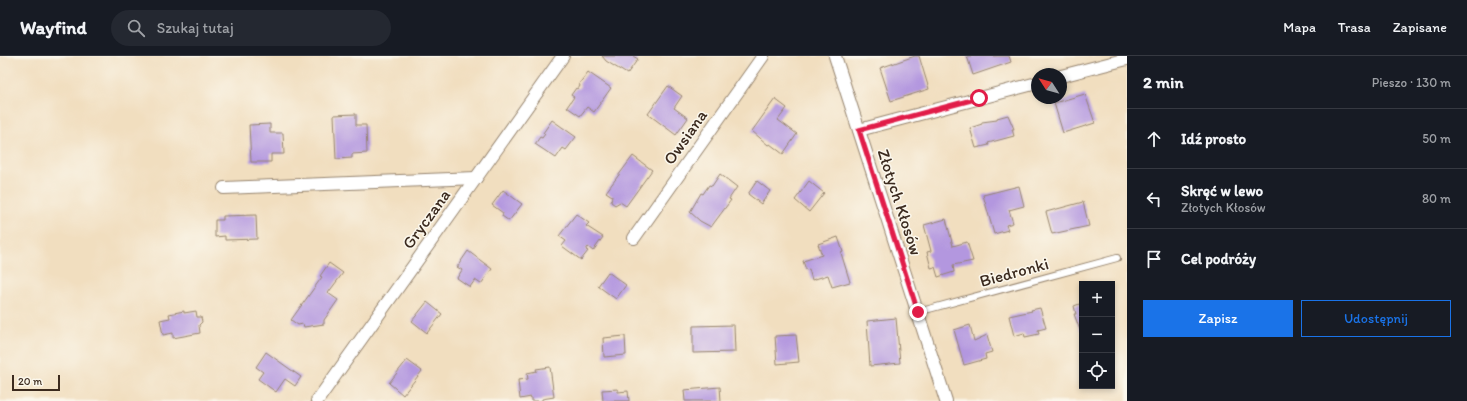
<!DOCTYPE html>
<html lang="pl">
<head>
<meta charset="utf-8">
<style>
  :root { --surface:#171b24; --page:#242831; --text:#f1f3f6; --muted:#9ea1a6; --line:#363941; --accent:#1a73e8 }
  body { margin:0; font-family:Itim,sans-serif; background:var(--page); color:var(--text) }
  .controls { position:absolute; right:12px; bottom:12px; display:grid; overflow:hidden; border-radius:0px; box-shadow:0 2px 6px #0003 }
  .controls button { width:36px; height:36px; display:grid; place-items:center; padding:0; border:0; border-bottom:1px solid var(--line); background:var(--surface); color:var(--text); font:20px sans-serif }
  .compass { position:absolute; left:1031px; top:12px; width:36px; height:36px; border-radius:50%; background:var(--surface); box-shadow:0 2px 6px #0003; rotate:306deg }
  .scale { position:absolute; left:12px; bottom:10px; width:48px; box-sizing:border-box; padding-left:4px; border:2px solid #3b2a1e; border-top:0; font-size:11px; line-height:14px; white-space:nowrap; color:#3b2a1e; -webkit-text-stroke:3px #fbf7ec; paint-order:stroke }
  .stop { position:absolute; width:12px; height:12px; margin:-9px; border:3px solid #e11d48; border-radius:50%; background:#fff }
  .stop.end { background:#e11d48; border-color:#fff; box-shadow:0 1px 4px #0008 }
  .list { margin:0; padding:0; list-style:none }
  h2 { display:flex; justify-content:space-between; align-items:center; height:52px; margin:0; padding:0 16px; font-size:17px }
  h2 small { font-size:13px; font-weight:400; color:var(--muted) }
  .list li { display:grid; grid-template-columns:26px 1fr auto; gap:12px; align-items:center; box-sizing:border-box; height:60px; padding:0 16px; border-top:1px solid var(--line) }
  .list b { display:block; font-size:15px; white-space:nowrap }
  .list p { margin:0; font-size:13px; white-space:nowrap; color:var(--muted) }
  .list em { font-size:13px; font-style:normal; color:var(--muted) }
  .actions { display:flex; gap:8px; padding:12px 16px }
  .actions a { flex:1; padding:9px 0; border:1px solid var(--accent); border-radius:0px; text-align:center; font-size:14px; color:var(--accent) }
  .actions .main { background:var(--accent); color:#fff }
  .icon { flex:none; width:22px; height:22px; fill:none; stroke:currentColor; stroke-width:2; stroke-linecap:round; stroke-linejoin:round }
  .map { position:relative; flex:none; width:1127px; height:345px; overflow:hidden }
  header { display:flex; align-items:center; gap:24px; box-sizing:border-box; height:56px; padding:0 20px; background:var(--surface); border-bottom:1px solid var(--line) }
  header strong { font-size:19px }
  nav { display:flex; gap:22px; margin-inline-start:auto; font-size:14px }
  .search { width:280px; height:36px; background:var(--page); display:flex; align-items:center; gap:10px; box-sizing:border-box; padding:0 14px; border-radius:22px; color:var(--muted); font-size:15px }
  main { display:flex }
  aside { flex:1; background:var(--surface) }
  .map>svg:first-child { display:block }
  .building { fill:#b397df }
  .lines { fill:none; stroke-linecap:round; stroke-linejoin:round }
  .service-casing { stroke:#96846e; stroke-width:8 }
  .minor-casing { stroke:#96846e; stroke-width:14 }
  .service { stroke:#fff; stroke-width:6 }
  .minor { stroke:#fff; stroke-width:12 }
  .route { stroke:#e11d48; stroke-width:5 }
  .labels { text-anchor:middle; stroke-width:3; stroke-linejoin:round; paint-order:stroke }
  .street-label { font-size:17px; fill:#3b2a1e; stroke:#fbf7ec }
</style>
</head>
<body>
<header>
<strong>Wayfind</strong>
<div class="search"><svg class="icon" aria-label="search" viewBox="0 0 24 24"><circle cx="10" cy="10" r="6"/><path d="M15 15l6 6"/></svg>Szukaj tutaj</div>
<nav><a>Mapa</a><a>Trasa</a><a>Zapisane</a></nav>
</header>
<main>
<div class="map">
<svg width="1127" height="345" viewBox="0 0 1127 345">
  <rect width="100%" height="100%" fill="#fbf7ec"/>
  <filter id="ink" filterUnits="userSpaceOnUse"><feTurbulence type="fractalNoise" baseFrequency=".025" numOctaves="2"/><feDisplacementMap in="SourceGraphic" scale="8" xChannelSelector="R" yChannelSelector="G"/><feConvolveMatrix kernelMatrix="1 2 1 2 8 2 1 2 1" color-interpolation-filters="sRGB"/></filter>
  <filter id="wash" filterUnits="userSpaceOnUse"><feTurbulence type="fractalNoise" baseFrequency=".012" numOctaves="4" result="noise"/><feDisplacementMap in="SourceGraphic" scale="16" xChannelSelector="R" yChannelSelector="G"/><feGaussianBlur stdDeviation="0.9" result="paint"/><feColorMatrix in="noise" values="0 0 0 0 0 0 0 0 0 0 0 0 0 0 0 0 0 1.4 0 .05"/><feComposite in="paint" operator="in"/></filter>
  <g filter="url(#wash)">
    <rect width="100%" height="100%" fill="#f1debf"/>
    <g id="blocks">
      <!-- building -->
      <g class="building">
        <path d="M602 0H633L638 3 627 18 606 5Z"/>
        <path d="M915 0H919L929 33 891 45 880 12Z"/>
        <path d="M967 0H1009L1011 6 973 19Z"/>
        <path d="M588 16 611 32 594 56 587 51 580 60 567 51 574 41 571 39 576 32 578 33 580 30 579 28Z"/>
        <path d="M668 30 682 40 674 52 688 62 676 79 648 58Z"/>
        <path d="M1085 38 1095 67 1063 77 1054 47Z"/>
        <path d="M775 43 787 52 778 64 797 78 783 98 770 88 768 89 752 75Z"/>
        <path d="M356 58V69H366L367 97 352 98V102L336 103 334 59Z"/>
        <path d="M1008 59 1014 73H1012L1014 80 988 87 989 89 976 92 970 72 982 68V66L997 64V62Z"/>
        <path d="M552 64 576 81 566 94 563 92 556 102 535 88 540 81 542 82 545 78 543 77Z"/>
        <path d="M270 68V77H283L284 98H271V106H251L249 69Z"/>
        <path d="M633 100 652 114 626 150 620 146 615 149 611 146 612 140 606 136Z"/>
        <path d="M720 118 737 131 729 143 731 144 711 171 700 165 690 156 701 137 703 138 709 129 712 130Z"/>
        <path d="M757 125 770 135 761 148 748 138Z"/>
        <path d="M809 125 824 137 809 156 795 144Z"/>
        <path d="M1019 130 1024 150 1009 154 1013 167 1006 169 1008 174 994 178 983 139Z"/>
        <path d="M503 134 522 148 509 165 502 160 503 157 492 149Z"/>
        <path d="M1083 146 1089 170 1052 178 1046 156Z"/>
        <path d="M576 158 589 167 586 170 603 181 593 195 588 191 586 194 588 195 581 204 562 190 566 185 559 180Z"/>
        <path d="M256 159 257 183 225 184V180L215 181V164H223V160Z"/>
        <path d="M946 163 953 190 967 186 973 205 953 209 954 216 938 221 935 211 931 212 927 196 931 195 924 169Z"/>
        <path d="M838 181 843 196 841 197 850 226 832 231 828 219 812 224 809 213 806 214 803 205 822 199 818 188Z"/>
        <path d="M468 195 492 213 481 228 475 224 470 231 457 222 462 214 457 211Z"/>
        <path d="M329 207 343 217 328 237 338 244 324 264V268L304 271 303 268 298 269 291 264 322 221 320 220Z"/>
        <path d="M608 216 626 229 616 243 598 230Z"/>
        <path d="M427 246 442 258 427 277 412 265Z"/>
        <path d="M1082 247V274H1080L1074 258H1076L1074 250Z"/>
        <path d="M1040 252 1046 272 1038 274 1039 278 1025 281 1024 277 1014 280 1009 260 1032 255 1031 254Z"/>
        <path d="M184 255V257L196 255 197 261H201L202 266 199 269 200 277 173 282V277L163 279 160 264 170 262 169 258Z"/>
        <path d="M896 262 900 307 870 310 867 265Z"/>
        <path d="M734 269 735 296 693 297V270Z"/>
        <path d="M970 269 974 285 987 279 992 296 985 298 986 303 964 309 954 274Z"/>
        <path d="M796 279 799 306 777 308 775 280Z"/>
        <path d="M625 280 626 299 604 301 603 282Z"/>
        <path d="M266 296 301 321 295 330 285 323 276 336 258 323 263 316 256 311Z"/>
        <path d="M407 304 422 315 403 339 389 327Z"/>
        <path d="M550 311 554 341 542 343V345H531V341L520 343 518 324 528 323 527 317 537 315 536 313Z"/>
        <path d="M720 331 721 345H685L684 334Z"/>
        <path d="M618 333V336L628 335 629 345H603L602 334Z"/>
      </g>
    </g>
  </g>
  <g filter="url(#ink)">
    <use href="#blocks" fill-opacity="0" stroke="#96846e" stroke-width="1"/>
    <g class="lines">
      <defs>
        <path id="service" d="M918 256 1117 202"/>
        <g id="minor">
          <path d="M835 0 946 345"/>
          <path d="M1061 20 1127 3"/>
          <path d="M859 74 1037 27"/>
          <path d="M224 132 476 122"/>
          <path d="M634 182 763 0"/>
          <path d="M317 345 563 0"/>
        </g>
      </defs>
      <!-- service casing -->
      <use href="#service" class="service-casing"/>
      <!-- minor casing -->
      <use href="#minor" class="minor-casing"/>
      <!-- service -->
      <use href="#service" class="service"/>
      <!-- minor -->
      <use href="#minor" class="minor"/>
    </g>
  </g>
  <g class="lines" filter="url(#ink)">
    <!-- route -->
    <path class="route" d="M918 256 859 74 979 42"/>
  </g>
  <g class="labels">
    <!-- street labels -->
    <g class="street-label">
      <text transform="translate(685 81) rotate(-55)" y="6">Owsiana</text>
      <text transform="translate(900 146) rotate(72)" y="6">Złotych Kłosów</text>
      <text transform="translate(426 163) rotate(-54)" y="6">Gryczana</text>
      <text transform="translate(1014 216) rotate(-15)" y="6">Biedronki</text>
    </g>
  </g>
</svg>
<div class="controls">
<button>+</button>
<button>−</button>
<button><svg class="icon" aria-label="locate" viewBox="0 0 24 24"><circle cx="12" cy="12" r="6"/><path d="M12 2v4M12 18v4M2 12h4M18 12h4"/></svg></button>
</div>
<svg class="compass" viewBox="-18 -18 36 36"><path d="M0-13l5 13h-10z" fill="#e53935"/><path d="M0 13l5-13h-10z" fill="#9ea1a6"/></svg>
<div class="scale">20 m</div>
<div class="stop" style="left:979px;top:42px"></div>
<div class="stop end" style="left:918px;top:256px"></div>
</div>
<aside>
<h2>2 min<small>Pieszo · 130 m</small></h2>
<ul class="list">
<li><svg class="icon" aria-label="ahead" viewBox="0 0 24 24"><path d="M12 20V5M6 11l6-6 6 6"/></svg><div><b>Idź prosto</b></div><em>50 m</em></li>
<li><svg class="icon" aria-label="left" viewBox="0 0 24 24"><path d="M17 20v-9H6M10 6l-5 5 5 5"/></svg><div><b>Skręć w lewo</b><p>Złotych Kłosów</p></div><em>80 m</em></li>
<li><svg class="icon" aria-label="arrive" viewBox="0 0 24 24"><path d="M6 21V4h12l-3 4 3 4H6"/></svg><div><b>Cel podróży</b></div></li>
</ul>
<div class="actions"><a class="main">Zapisz</a><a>Udostępnij</a></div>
</aside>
</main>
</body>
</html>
